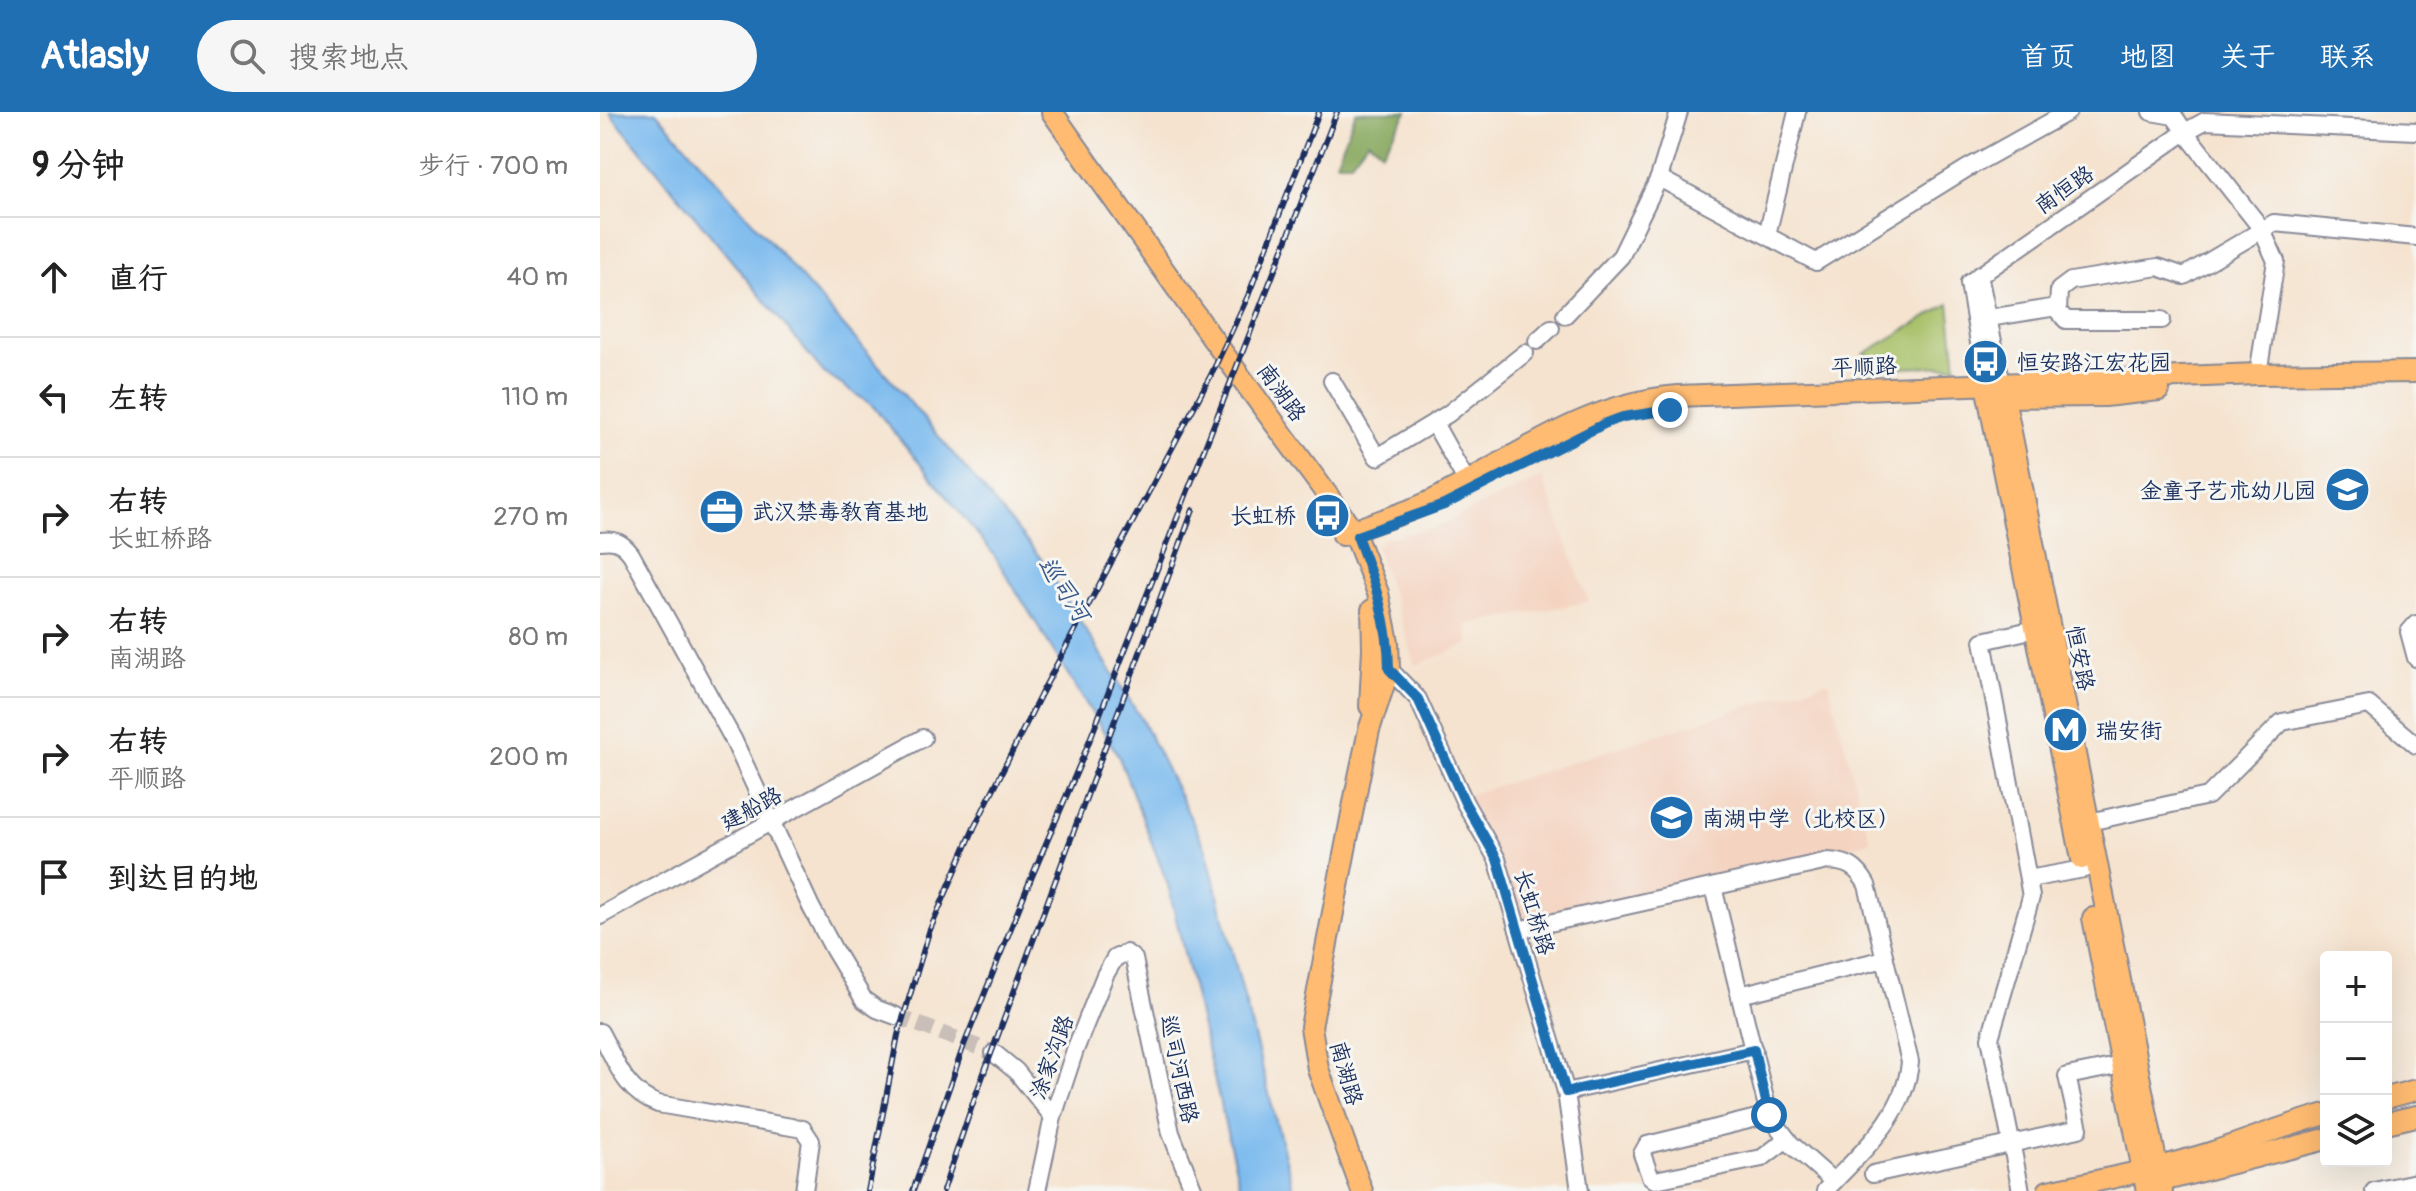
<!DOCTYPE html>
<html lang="zh">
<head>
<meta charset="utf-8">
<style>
  :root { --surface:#fff; --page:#f6f6f6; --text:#222; --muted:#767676; --line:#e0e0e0; --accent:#1f6fb2 }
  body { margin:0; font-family:Pangolin,"LXGW WenKai TC",sans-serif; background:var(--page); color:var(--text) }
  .controls { position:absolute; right:24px; bottom:24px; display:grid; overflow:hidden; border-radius:8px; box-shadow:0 8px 32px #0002 }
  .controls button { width:72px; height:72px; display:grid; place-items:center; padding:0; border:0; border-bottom:2px solid var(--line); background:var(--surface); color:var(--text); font:40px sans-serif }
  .stop { position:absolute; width:24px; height:24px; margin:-18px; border:6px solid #1f6fb2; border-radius:50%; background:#fff }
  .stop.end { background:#1f6fb2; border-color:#fff; box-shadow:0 2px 8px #0008 }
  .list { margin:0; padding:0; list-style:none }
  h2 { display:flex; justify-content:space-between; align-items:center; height:104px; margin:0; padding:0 32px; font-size:34px }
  h2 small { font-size:26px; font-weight:400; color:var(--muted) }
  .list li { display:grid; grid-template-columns:52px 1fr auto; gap:24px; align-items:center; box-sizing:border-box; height:120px; padding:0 32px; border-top:2px solid var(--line) }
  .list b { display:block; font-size:30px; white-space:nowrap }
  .list p { margin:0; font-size:26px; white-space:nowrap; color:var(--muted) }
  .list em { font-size:26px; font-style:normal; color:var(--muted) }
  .icon { flex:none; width:44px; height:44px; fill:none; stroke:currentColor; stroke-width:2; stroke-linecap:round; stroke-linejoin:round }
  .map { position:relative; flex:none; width:1816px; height:1079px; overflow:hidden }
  header { display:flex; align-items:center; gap:48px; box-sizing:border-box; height:112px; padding:0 40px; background:var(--accent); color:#fff }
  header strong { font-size:38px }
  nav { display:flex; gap:44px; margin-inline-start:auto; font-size:28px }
  .search { width:560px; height:72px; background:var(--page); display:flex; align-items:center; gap:20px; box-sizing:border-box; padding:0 28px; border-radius:44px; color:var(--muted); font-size:30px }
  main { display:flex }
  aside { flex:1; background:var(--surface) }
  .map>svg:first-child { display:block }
  .built { fill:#f4d3c0 }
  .green { fill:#a6bf65; stroke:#607762; stroke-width:2 }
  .forest { fill:#84a65a; stroke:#506a5c; stroke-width:2 }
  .water { fill:#7abaee; stroke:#4a74a6; stroke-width:2 }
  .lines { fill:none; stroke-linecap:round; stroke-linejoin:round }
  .minor-tunnel { stroke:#c9bfb8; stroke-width:16; stroke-dasharray:16 8; stroke-linecap:butt }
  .minor-casing { stroke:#888996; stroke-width:20 }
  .major-casing { stroke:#888996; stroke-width:24 }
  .minor { stroke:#fff; stroke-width:16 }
  .major { stroke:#febb71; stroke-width:20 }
  .rail-casing { stroke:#1b2f5e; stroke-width:6 }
  .rail { stroke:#f6f6f2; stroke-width:3; stroke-dasharray:9; stroke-linecap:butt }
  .route { stroke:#1f6fb2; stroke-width:10 }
  .labels { text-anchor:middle; stroke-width:6; stroke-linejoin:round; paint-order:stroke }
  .street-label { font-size:22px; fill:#1b2f5e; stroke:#f6f6f2 }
  .poi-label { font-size:22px; fill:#1b2f5e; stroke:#f6f6f2; text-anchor:start }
  .water-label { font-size:24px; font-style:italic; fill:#385989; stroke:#f6f6f2 }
</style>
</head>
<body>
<header>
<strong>Atlasly</strong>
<div class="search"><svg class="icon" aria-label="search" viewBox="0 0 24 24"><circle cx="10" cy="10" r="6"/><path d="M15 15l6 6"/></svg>搜索地点</div>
<nav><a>首页</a><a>地图</a><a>关于</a><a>联系</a></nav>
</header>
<main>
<aside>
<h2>9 分钟<small>步行 · 700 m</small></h2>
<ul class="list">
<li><svg class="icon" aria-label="ahead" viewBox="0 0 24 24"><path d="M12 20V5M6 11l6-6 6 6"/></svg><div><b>直行</b></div><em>40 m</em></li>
<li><svg class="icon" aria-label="left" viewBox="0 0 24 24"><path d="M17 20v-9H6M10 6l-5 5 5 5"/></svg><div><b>左转</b></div><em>110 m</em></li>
<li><svg class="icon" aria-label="right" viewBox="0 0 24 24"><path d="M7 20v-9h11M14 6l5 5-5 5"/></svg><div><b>右转</b><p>长虹桥路</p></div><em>270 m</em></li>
<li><svg class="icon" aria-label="right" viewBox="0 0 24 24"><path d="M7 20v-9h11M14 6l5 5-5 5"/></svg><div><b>右转</b><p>南湖路</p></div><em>80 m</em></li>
<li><svg class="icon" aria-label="right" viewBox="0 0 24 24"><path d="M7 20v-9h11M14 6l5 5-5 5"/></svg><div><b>右转</b><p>平顺路</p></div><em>200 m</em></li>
<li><svg class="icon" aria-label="arrive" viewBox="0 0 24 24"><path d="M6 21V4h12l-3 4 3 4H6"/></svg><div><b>到达目的地</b></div></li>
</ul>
</aside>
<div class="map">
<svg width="1816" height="1079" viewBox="0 0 1816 1079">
  <rect width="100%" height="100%" fill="#f6f6f2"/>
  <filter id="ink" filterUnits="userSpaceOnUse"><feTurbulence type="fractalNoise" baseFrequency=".0125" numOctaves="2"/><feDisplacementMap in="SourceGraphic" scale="16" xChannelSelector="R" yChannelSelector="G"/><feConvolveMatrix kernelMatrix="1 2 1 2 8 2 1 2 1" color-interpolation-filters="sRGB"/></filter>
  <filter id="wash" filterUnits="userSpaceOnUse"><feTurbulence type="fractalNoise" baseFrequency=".006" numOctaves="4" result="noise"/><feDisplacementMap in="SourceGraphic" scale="32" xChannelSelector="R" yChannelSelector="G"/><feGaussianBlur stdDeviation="1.8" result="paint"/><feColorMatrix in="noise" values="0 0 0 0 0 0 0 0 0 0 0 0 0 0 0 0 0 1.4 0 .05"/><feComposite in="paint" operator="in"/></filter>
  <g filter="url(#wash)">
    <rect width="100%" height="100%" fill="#f5e3cf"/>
    <!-- built -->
    <g class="built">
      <path d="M942 365 989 490 866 512 869 532 816 553 776 435 785 426 831 417Z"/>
      <path d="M1228 569 1270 729 918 818 868 683Z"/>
    </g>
    <!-- green -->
    <path class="green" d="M1349 192 1356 254 1271 257 1264 242Z"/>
    <!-- forest -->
    <path class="forest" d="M756 0H807L782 40 768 28 751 50H736Z"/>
    <!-- water -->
    <path class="water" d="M9 0H56L293 270 439 444 542 608 606 737 694 1079H641L568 773 518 643 392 440 272 293 224 261Z"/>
  </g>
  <g filter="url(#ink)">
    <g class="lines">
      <!-- minor-tunnel -->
      <path class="minor-tunnel" d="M296 904 394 941"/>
      <defs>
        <g id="minor">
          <path d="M1079 0 1059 66 1216 150 1366 57 1468 0"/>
          <path d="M1551 0 1574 4 1585 20 1605 9 1816 19"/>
          <path d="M1167 123 1197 0"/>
          <path d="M1379 163 1402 272"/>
          <path d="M965 203 1021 144 1059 66"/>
          <path d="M1389 206 1457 195"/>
          <path d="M1562 208H1466L1458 199 1459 178 1471 169 1558 155 1584 164 1674 111 1816 125"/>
          <path d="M937 229 951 216"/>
          <path d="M732 269 777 345 848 302 925 241"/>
          <path d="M1386 273 1369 171 1585 20 1661 116 1676 149 1658 262"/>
          <path d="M834 311 867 370"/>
          <path d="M0 429C15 427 22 430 31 442L133 627 211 795 234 838 264 888 277 897 296 904"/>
          <path d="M1816 512 1809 520 1816 546"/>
          <path d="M789 557 818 587 865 691 897 747 966 980 980 1079"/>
          <path d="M1480 712 1608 684 1682 610 1769 593 1816 633"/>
          <path d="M1428 767 1383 529 1435 517"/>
          <path d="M1113 775 1169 1003 1191 1032 1233 1069"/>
          <path d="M0 804 323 626"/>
          <path d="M918 818 1228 749C1248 750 1257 755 1267 773L1310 950C1305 1005 1261 1040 1225 1079"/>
          <path d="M1140 883 1285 847"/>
          <path d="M0 920C16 949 24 980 58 992L203 1017 211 1029 204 1079"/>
          <path d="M394 941 416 959 453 1005"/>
          <path d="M966 980 1154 938"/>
          <path d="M1169 1003 1047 1033 1042 1042 1050 1064 1055 1068 1162 1046 1187 1027"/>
          <path d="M1273 1062 1479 1017 1467 964 1522 953"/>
          <path d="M437 1079 453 1005 475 938 505 863 515 846 526 841 534 847 571 1021 594 1079"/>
          <path d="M1421 1079 1390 926 1431 785 1428 767 1484 757"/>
          <path d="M1774 1079 1816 1070"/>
        </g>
        <g id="major">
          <path d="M452 0 612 226 753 418 778 481 788 530 789 557 769 618 759 665 711 915 718 957 762 1079"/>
          <path d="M1386 273 1482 747"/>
          <path d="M1402 275 1562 1079"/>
          <path d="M1399 285 1505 284 1559 278"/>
          <path d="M743 423C775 409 810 401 841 384 919 343 987 291 1078 284L1658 262 1816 260"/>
          <path d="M770 594 773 536 772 498"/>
          <path d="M1493 806 1547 1079"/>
          <path d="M1786 986 1816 978"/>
          <path d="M1786 1011 1816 1004"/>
          <path d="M1550 1072 1726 1027"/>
          <path d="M1448 1079C1502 1068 1557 1057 1610 1041 1649 1028 1686 1013 1726 1002"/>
        </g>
      </defs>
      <!-- minor casing -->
      <use href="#minor" class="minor-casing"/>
      <!-- major casing -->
      <use href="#major" class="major-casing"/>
      <!-- minor -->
      <use href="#minor" class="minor"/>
      <!-- major -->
      <use href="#major" class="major"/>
      <defs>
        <g id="rail">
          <path d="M268 1079 298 923 329 820 374 716 441 582 611 263 648 184 719 0"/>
          <path d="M313 1079 364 933 427 776 483 645 737 0"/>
          <path d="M343 1079 375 985 593 398"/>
        </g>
      </defs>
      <!-- rail casing -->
      <use href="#rail" class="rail-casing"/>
      <!-- rail -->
      <use href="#rail" class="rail"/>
    </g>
  </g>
  <g class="lines" filter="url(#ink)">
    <!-- route -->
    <path class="route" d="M1070 298 1023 305 1006 311 844 393 757 424C774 468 789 510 789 557L818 587 865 691 897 747 966 980 1154 938 1169 1003"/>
  </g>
  <!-- icons -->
  <defs>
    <symbol id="bus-disc" viewBox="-11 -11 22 22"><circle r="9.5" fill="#1f6fb2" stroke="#f6f6f2"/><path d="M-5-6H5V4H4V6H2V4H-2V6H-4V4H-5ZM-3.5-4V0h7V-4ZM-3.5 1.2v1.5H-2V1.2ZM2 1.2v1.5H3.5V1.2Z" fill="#fff"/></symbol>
    <symbol id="school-disc" viewBox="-11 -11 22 22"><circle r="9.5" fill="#1f6fb2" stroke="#f6f6f2"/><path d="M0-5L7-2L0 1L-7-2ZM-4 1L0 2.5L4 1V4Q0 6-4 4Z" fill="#fff"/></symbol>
    <symbol id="office-disc" viewBox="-11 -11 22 22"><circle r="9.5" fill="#1f6fb2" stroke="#f6f6f2"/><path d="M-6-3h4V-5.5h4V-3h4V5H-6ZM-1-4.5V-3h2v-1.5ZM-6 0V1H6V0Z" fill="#fff"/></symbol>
    <symbol id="metro-disc" viewBox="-11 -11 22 22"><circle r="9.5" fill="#1f6fb2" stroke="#f6f6f2"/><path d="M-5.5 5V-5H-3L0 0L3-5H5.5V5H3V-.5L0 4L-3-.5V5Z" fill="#fff"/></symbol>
  </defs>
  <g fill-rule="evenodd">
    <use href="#bus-disc" x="1360" y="224" width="51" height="51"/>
    <use href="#school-disc" x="1722" y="352" width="51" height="51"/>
    <use href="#office-disc" x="96" y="374" width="51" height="51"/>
    <use href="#bus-disc" x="702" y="378" width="51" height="51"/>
    <use href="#metro-disc" x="1440" y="592" width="51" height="51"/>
    <use href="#school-disc" x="1046" y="680" width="51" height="51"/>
  </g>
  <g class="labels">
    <!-- street labels -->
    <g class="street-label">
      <text transform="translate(1464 77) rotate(-35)" y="8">南恒路</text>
      <text transform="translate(1264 254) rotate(-2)" y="8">平顺路</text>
      <text transform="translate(682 280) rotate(54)" y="8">南湖路</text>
      <text transform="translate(1481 546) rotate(79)" y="8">恒安路</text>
      <text transform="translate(151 696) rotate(-29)" y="8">建船路</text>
      <text transform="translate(935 800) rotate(73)" y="8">长虹桥路</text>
      <text transform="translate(451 945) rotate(-70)" y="8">涂家沟路</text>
      <text transform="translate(580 957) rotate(78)" y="8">巡司河西路</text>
      <text transform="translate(747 961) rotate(74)" y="8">南湖路</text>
    </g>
    <!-- poi labels -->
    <g class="poi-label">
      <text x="1417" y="258">恒安路江宏花园</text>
      <text x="1716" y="386" text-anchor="end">金童子艺术幼儿园</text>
      <text x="152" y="407">武汉禁毒教育基地</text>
      <text x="696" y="411" text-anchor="end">长虹桥</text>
      <text x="1496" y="626">瑞安街</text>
      <text x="1102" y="714">南湖中学（北校区）</text>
    </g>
    <!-- water labels -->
    <g class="water-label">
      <text transform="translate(464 477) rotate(57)" y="8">巡司河</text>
    </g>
  </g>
</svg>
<div class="controls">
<button>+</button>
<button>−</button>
<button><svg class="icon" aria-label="layers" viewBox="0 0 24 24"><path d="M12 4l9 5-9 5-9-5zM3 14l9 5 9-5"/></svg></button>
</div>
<div class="stop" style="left:1169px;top:1003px"></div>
<div class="stop end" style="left:1070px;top:298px"></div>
</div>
</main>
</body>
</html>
